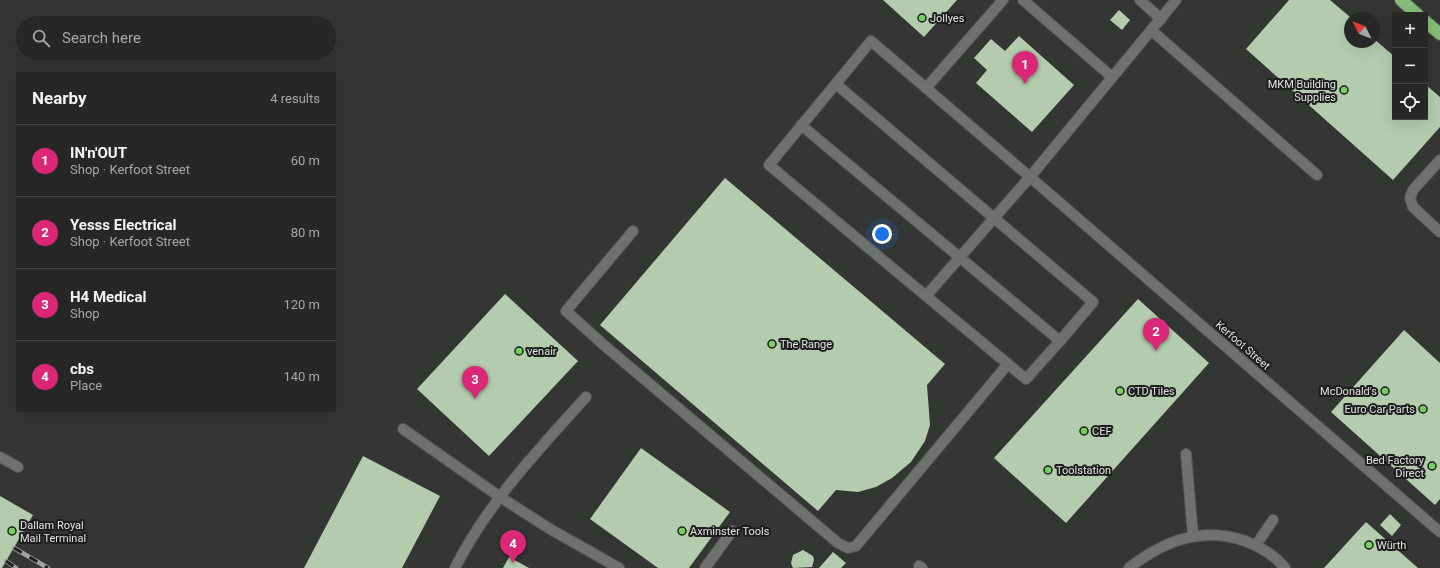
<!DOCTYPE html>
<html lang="en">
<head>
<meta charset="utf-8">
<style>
  :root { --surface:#272826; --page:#2f302e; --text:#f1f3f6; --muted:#a4a6a7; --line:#434443; --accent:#db2777 }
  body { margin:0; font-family:Roboto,sans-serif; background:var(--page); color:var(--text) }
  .controls { position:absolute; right:12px; top:12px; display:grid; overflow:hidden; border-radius:0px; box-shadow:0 4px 16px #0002 }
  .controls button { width:36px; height:36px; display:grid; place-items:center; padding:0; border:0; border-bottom:1px solid var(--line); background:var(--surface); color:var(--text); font:20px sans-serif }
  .compass { position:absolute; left:1344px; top:12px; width:36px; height:36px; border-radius:50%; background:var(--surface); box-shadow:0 4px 16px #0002; rotate:312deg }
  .you { position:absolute; left:882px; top:234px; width:14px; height:14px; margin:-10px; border:3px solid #fff; border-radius:50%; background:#1a73e8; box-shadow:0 0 0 6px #1a73e833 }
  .badge { display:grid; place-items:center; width:26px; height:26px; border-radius:50%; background:var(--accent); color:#fff; font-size:13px; font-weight:700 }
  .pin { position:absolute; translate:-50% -33px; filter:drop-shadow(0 1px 2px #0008) }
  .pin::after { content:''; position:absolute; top:21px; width:14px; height:12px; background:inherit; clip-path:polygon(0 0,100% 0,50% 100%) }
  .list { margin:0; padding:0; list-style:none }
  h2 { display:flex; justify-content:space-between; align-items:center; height:52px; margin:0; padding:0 16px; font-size:17px }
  h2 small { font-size:13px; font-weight:400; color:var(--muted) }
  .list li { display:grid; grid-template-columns:26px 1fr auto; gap:12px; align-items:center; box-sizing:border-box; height:72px; padding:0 16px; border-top:1px solid var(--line) }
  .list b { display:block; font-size:15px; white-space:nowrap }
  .list p { margin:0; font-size:13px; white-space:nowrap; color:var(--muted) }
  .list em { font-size:13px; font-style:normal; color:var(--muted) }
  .icon { flex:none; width:22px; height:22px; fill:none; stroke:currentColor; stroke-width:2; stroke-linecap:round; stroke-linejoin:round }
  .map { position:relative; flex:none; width:1440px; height:568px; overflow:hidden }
  .search { position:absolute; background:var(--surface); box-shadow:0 4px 16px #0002; left:16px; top:16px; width:320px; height:44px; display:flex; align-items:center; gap:10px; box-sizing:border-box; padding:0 14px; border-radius:22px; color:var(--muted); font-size:15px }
  .panel { position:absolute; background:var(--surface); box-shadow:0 4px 16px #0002; left:16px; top:72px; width:320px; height:340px; border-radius:0px }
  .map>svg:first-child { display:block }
  .building { fill:#b3ccad }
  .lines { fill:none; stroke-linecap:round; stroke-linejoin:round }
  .lane-casing { stroke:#525552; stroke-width:12 }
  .street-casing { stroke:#525552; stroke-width:12 }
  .highway-casing { stroke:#525552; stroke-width:14 }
  .lane { stroke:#6e716e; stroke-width:10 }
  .street { stroke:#6e716e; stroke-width:10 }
  .highway { stroke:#86bd79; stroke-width:12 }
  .rail-casing { stroke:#a2a4a2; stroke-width:4.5 }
  .rail { stroke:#1c1d1c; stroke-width:3; stroke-dasharray:9; stroke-linecap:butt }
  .poi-dot { fill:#74d25c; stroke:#1c1d1c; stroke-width:1.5 }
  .labels { text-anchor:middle; stroke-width:4; stroke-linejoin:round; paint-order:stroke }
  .poi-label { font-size:11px; fill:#e0e2e0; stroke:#1c1d1c; text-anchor:start }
  .street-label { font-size:11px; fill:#e0e2e0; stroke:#1c1d1c }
</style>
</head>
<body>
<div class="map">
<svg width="1440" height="568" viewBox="0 0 1440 568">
  <rect width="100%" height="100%" fill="#343633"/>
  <!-- building -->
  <g class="building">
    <path d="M883 0H957L924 37Z"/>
    <path d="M1289 0H1330L1350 17V42H1374V39L1395 57V117H1425V84L1440 97V127L1393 180 1246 49Z"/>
    <path d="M1119 10 1130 20 1122 30 1110 20Z"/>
    <path d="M1019 36 1074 85 1032 132 976 83 987 70 974 58 991 39 1005 51Z"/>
    <path d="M725 178 945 364 927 385 930 425 925 441 911 462 892 478 876 487 858 492 836 490 818 511 600 325Z"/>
    <path d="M505 294 578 361 489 456 417 389Z"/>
    <path d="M1138 299 1209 363 1066 523 994 458Z"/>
    <path d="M1404 330 1440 363V499L1435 505 1331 412Z"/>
    <path d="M641 448 730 512 689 568H658L590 519Z"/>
    <path d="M363 456 440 496 402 568H304Z"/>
    <path d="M0 496 33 515 2 568H0Z"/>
    <path d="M1390 514 1401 525 1392 536 1380 525Z"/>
    <path d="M1366 522 1418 568H1324Z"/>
    <path d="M803 550 813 556 814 560 812 567 793 568 791 563 793 555Z"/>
    <path d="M833 552 846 563 841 568H819Z"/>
    <path d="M509 557 529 568H503Z"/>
  </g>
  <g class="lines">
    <defs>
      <g id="lane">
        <path d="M1023 0 1112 77"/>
        <path d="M1140 0 1161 19"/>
        <path d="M1151 30 1317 175"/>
        <path d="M871 41 1030 177 926 296 769 165Z"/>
        <path d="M836 84 1093 302 1060 341"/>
        <path d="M926 88 1003 0"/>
        <path d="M801 125 1060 341 1026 379 926 296"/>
        <path d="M1440 160 1413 190 1410 198 1413 207 1440 232"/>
        <path d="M633 231 566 311 605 346 838 543 848 548 856 546 1008 364"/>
        <path d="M403 429 500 497"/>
        <path d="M1186 454 1193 535"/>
        <path d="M0 457 18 467"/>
        <path d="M1256 545 1273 520"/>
        <path d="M919 566 922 568"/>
        <path d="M455 568C487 504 538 450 586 397"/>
        <path d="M705 568 732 531"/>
      </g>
      <g id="street">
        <path d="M1176 0 1030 177 1440 532"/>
        <path d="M500 497 550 529 619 568"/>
        <path d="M1129 568C1163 541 1203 526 1245 541 1261 547 1275 556 1285 568"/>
      </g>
      <g id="highway">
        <path d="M1401 0 1418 15"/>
        <path d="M1425 21 1440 34"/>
      </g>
    </defs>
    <!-- lane casing -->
    <use href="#lane" class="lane-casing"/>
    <!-- street casing -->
    <use href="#street" class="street-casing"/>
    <!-- highway casing -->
    <use href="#highway" class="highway-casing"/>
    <!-- lane -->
    <use href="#lane" class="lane"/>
    <!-- street -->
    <use href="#street" class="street"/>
    <!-- highway -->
    <use href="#highway" class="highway"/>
    <defs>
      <g id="rail">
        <path d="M14 548 48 568"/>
        <path d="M6 561 16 568"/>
      </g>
    </defs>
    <!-- rail casing -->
    <use href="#rail" class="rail-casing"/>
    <!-- rail -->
    <use href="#rail" class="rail"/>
  </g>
  <!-- markers -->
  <g class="poi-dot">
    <circle cx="922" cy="18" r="4"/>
    <circle cx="1344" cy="90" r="4"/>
    <circle cx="772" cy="344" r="4"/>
    <circle cx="519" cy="351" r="4"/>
    <circle cx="1120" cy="391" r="4"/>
    <circle cx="1385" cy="391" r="4"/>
    <circle cx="1423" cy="409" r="4"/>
    <circle cx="1084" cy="431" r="4"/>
    <circle cx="1432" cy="466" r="4"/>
    <circle cx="1048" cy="470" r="4"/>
    <circle cx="12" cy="531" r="4"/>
    <circle cx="682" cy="531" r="4"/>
    <circle cx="1369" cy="545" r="4"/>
  </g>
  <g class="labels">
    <!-- poi labels -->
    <g class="poi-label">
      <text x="930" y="22">Jollyes</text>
      <text x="1336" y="88" text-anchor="end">MKM Building<tspan x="1336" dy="13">Supplies</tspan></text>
      <text x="780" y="348">The Range</text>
      <text x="527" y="355">venair</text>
      <text x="1128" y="395">CTD Tiles</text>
      <text x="1377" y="395" text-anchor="end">McDonald's</text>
      <text x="1415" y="413" text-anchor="end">Euro Car Parts</text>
      <text x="1092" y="435">CEF</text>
      <text x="1424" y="464" text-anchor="end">Bed Factory<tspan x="1424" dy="13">Direct</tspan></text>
      <text x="1056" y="474">Toolstation</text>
      <text x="20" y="529">Dallam Royal<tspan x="20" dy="13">Mail Terminal</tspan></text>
      <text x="690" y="535">Axminster Tools</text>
      <text x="1377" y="549">Würth</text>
    </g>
    <!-- street labels -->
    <g class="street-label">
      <text transform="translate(1243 345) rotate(41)" y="4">Kerfoot Street</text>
    </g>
  </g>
</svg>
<div class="controls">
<button>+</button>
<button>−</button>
<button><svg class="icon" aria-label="locate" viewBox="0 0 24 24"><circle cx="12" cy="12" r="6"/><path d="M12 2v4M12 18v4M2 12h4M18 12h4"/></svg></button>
</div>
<svg class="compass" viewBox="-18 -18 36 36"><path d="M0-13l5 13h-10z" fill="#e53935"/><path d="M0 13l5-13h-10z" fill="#a4a6a7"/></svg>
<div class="you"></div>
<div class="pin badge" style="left:1025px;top:84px">1</div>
<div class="pin badge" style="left:1156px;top:351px">2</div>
<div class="pin badge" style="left:475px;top:399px">3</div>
<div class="pin badge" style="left:513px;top:563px">4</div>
<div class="search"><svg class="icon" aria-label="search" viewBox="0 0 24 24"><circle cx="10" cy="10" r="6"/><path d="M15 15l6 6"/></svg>Search here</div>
<section class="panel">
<h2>Nearby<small>4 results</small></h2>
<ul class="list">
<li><span class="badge">1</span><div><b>IN'n'OUT</b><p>Shop · Kerfoot Street</p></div><em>60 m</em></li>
<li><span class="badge">2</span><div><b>Yesss Electrical</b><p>Shop · Kerfoot Street</p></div><em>80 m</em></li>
<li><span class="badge">3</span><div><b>H4 Medical</b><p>Shop</p></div><em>120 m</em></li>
<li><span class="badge">4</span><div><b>cbs</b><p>Place</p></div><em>140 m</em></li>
</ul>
</section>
</div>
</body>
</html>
